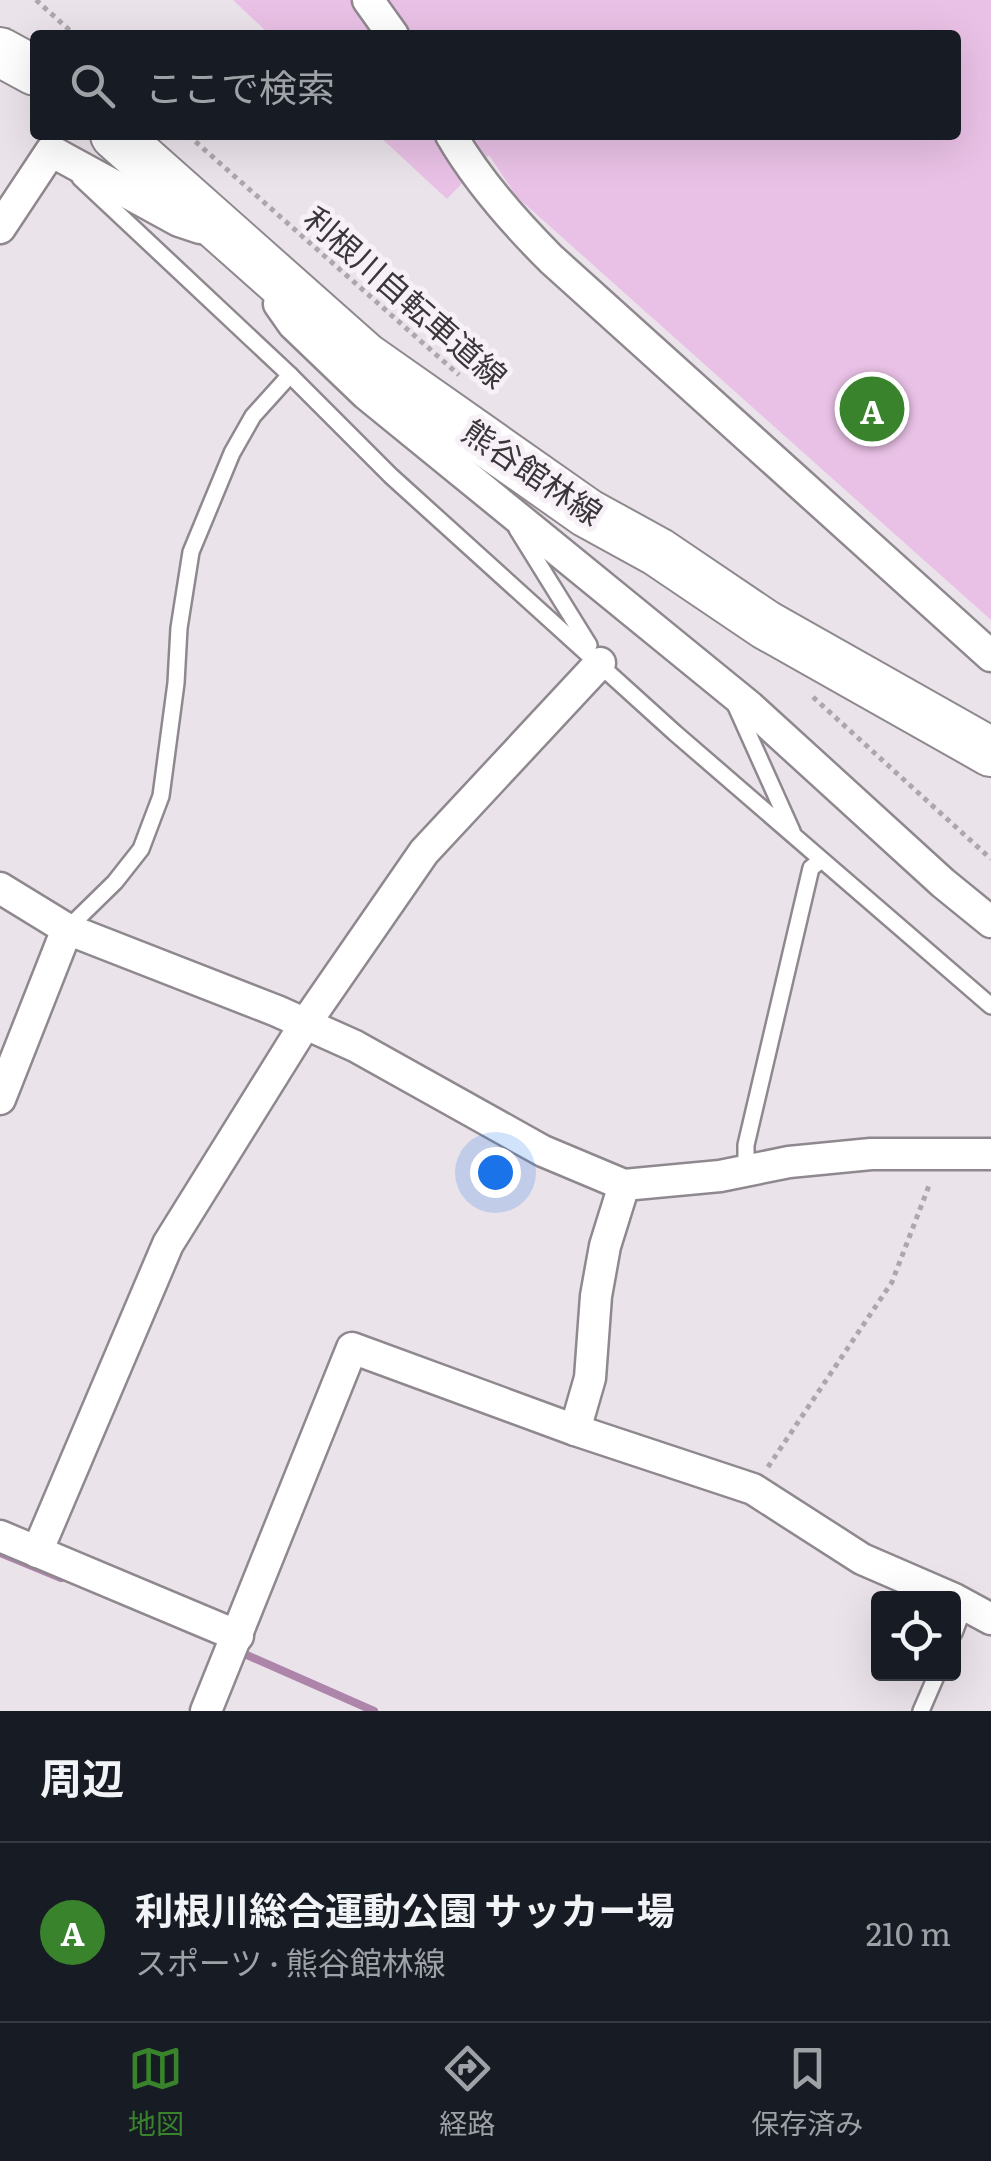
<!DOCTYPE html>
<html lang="ja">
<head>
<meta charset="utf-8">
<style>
  :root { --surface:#171b24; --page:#20242c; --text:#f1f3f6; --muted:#9ea1a6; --line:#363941; --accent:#38832b }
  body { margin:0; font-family:Literata,"Noto Sans JP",serif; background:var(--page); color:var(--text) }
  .controls { position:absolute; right:30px; bottom:30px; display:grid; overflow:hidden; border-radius:10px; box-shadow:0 10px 40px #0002 }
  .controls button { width:90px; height:90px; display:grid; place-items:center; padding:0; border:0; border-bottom:2px solid var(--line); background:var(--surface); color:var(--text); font:50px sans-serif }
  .you { position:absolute; left:495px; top:1172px; width:35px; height:35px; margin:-25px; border:8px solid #fff; border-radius:50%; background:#1a73e8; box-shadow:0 0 0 15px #1a73e833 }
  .badge { display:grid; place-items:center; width:65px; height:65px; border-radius:50%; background:var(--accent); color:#fff; font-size:32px; font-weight:700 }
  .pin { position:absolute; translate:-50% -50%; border:5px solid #fff; box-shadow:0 2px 10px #0006 }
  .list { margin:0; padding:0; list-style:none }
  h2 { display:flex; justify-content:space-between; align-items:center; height:130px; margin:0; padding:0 40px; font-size:42px }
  h2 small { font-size:32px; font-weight:400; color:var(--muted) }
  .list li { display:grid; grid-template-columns:65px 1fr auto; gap:30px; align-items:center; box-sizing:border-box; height:180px; padding:0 40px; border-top:2px solid var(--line) }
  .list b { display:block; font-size:38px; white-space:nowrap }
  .list p { margin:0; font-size:32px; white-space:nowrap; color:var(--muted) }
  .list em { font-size:32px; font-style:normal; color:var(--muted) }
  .icon { flex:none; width:55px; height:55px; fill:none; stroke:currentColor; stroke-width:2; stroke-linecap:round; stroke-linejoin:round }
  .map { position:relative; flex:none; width:991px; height:1711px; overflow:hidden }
  .search { position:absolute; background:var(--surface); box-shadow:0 10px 40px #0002; left:30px; right:30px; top:30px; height:110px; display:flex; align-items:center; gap:25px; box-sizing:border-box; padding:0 35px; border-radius:10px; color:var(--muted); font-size:38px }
  .sheet { height:310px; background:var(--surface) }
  nav { display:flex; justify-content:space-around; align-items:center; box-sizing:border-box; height:140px; border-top:2px solid var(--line); background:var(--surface); font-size:28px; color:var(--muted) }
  nav a { display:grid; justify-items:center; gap:5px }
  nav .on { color:var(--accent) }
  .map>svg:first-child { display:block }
  .green { fill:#e9c1e6 }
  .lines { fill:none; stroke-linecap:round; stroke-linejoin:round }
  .stream { stroke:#ad85aa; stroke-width:8 }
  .lane-casing { stroke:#8f888e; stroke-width:20 }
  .street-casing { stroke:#8f888e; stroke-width:35 }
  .primary-casing { stroke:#8f888e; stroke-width:52 }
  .path { stroke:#ada7ac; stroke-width:5; stroke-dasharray:5 5; stroke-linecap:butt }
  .lane { stroke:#fff; stroke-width:15 }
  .street { stroke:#fff; stroke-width:30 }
  .primary { stroke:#fff; stroke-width:48 }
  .labels { text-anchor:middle; stroke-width:10; stroke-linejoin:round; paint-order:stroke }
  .street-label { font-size:32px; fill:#3a373a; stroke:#f8f0f7 }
</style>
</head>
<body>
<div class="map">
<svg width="991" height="1711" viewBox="0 0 991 1711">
  <rect width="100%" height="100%" fill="#ebe3ea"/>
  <!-- green -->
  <path class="green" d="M233 0H991V620L517 197 489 155 447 199 378 135H956V35H270Z"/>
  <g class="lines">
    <!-- stream -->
    <g class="stream">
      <path d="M0 1553 61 1578"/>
      <path d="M240 1652 374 1711"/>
    </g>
    <defs>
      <g id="lane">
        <path d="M80 178 290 375 391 476 675 733 991 1006"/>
        <path d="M517 529 589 645"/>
        <path d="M734 702 792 831"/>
        <path d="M67 929 115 882 141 849 161 796 176 683 179 628 191 552 232 453 253 416 290 375"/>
        <path d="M746 1171V1145L811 868 820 861"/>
        <path d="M954 1633 965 1604"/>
        <path d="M921 1711 937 1674"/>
      </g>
      <g id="street">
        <path d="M368 0 393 35"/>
        <path d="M451 135C477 180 514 222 551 259L991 656"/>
        <path d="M0 228 51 151 179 221 200 228 207 226"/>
        <path d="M279 304 293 324 366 394 750 707 943 883 991 922"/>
        <path d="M0 888 67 929 277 1011 355 1046 543 1151 624 1185 720 1176 789 1162 871 1154H991"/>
        <path d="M0 1099 67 929"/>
        <path d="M575 1430 590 1378 596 1296 605 1246 624 1185"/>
        <path d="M0 1536 238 1636"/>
        <path d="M37 1552 168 1244 305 1024 424 852 600 663"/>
        <path d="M954 1599 991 1619"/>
        <path d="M206 1711 352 1348 575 1430 753 1489 862 1559 952 1598"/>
      </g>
      <g id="primary">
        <path d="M0 52 35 71"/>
        <path d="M115 135 365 357 587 513 658 552 766 625 991 752"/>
      </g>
    </defs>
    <!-- lane casing -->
    <use href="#lane" class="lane-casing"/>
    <!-- street casing -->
    <use href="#street" class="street-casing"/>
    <!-- primary casing -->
    <use href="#primary" class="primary-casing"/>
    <!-- path -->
    <g class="path">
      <path d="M36 0 75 35"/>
      <path d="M188 135 459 375"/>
      <path d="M813 697 991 859"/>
      <path d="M768 1467 892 1282 930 1183"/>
    </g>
    <!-- lane -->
    <use href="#lane" class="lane"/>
    <!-- street -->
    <use href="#street" class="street"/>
    <!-- primary -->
    <use href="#primary" class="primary"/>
  </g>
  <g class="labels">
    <!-- street labels -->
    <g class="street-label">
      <text transform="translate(405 298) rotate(41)" y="11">利根川自転車道線</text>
      <text transform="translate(532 473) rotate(34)" y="11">熊谷館林線</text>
    </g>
  </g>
</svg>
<div class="controls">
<button><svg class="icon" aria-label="locate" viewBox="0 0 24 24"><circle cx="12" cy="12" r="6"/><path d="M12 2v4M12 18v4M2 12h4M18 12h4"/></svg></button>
</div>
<div class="you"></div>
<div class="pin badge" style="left:872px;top:409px">A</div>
<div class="search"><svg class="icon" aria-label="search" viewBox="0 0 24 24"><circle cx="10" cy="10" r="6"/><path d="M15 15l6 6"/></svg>ここで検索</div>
</div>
<section class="sheet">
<h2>周辺<small></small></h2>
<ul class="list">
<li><span class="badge">A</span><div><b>利根川総合運動公園 サッカー場</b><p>スポーツ · 熊谷館林線</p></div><em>210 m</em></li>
</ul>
</section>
<nav>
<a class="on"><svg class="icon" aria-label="map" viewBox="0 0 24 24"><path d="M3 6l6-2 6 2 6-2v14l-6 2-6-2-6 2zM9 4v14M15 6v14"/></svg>地図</a>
<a><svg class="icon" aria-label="directions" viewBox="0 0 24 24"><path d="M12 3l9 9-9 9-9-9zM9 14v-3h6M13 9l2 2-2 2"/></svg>経路</a>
<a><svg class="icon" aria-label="saved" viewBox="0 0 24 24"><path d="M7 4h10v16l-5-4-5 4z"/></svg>保存済み</a>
</nav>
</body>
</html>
